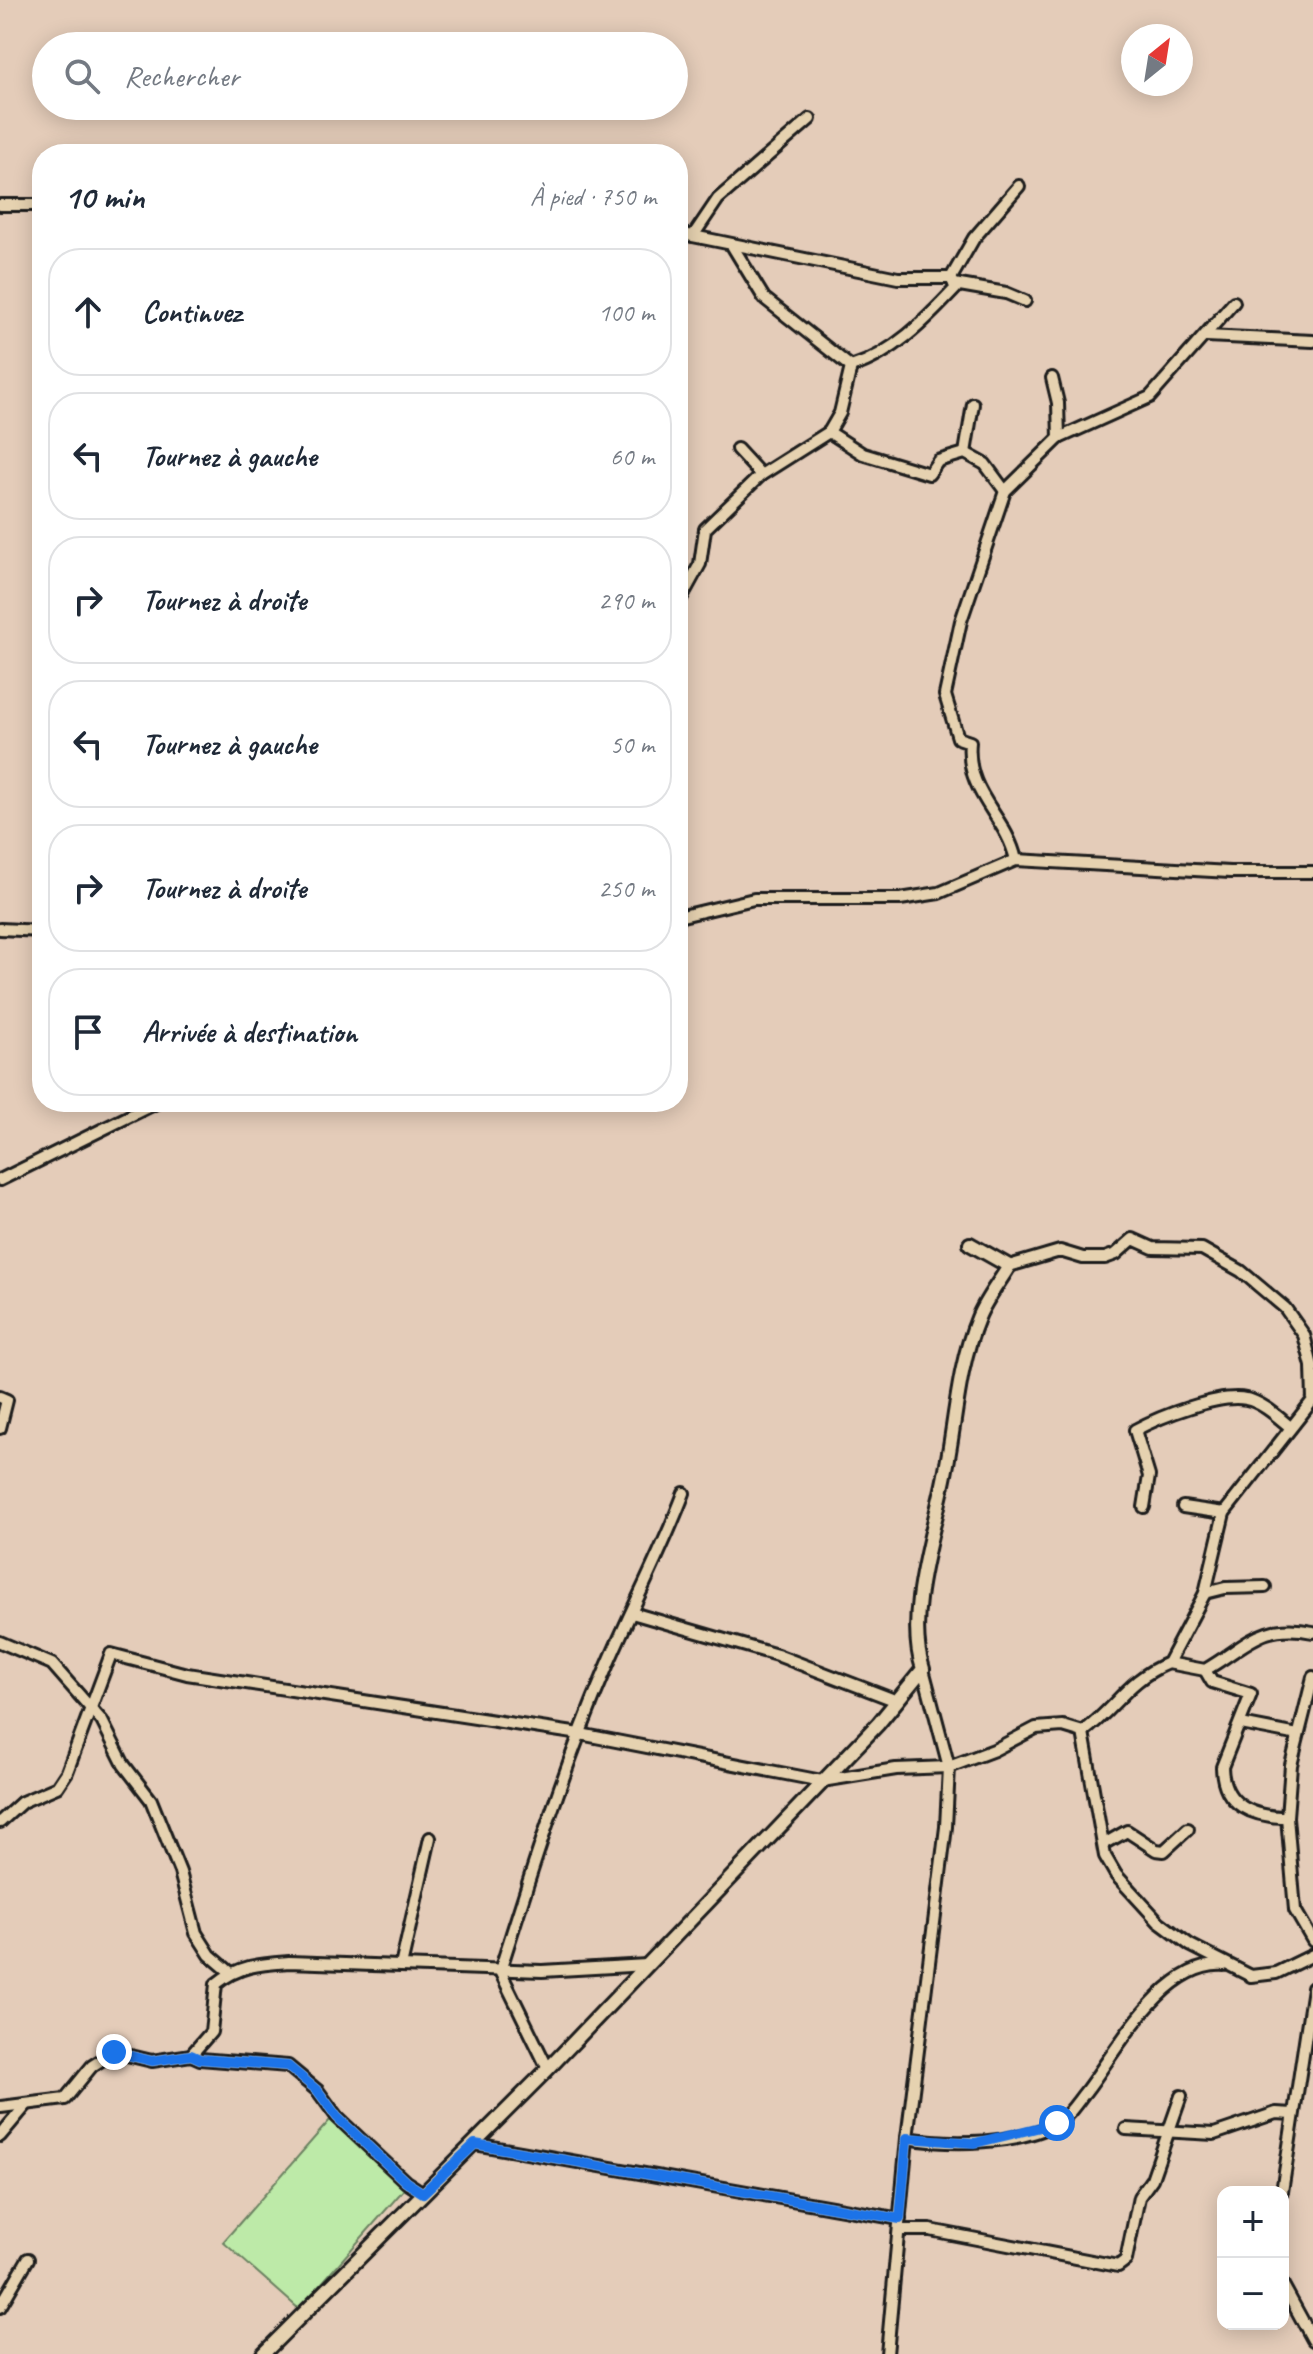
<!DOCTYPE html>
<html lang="fr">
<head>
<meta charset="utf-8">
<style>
  :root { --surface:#fff; --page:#f2f2f3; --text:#1f2937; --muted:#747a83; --line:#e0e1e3 }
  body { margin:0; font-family:Caveat,sans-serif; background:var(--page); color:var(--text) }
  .controls { position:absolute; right:24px; bottom:24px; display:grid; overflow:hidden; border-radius:16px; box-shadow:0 4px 20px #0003 }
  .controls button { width:72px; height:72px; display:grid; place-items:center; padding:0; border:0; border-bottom:2px solid var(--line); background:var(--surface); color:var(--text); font:40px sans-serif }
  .compass { position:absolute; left:1121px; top:24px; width:72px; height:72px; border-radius:50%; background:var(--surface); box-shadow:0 4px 20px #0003; rotate:30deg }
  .stop { position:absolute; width:24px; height:24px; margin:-18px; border:6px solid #1a73e8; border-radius:50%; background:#fff }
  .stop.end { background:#1a73e8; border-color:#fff; box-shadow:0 2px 8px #0008 }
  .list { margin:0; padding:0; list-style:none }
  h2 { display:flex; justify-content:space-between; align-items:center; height:104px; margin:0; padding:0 32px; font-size:34px }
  h2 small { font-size:26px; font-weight:400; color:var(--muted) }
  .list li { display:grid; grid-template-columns:52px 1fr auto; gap:24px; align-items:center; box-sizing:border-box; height:128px; margin:0 16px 16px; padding:0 16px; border:2px solid var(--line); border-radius:32px }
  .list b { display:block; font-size:30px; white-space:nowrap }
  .list em { font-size:26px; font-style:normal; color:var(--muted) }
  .icon { flex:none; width:44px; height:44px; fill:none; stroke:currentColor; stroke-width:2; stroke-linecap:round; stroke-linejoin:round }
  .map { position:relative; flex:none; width:1313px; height:2354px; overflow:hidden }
  .search { position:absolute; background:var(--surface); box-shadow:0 4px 20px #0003; left:32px; top:32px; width:656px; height:88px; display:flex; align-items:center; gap:20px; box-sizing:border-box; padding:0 28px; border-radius:44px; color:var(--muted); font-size:30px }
  .panel { position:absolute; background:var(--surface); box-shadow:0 4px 20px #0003; left:32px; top:144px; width:656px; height:968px; border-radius:32px }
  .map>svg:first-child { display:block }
  .green { fill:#bdeaa8; stroke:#6c8362; stroke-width:2 }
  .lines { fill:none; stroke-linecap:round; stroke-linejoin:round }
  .minor-casing { stroke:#1c1c1c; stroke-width:16 }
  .tertiary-casing { stroke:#1c1c1c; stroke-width:18 }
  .minor { stroke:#e6d2b0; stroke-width:10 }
  .tertiary { stroke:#e6d2b0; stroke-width:12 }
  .route { stroke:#1a73e8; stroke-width:10 }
</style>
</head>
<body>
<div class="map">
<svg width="1313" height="2354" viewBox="0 0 1313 2354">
  <rect width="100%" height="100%" fill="#e4ccb9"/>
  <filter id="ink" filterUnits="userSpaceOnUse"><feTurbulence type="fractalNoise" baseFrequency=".0125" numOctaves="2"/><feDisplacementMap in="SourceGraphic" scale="16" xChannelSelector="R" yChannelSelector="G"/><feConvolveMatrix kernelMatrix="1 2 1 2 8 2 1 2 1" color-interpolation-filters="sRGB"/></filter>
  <g filter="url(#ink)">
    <!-- green -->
    <path class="green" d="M330 2120 406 2187 299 2309 223 2242Z"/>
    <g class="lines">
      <defs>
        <g id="minor">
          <path d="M0 205H42"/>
          <path d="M678 233 898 278H951L974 238 1019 186"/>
          <path d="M693 236 718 199 810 119"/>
          <path d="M733 247 764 298 851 367 840 413 829 432 863 454 929 474 938 461 965 453 985 464 1005 491"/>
          <path d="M954 284 1006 293 1025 301"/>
          <path d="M1206 336 1313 341"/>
          <path d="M851 367C893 354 926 320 956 288L951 278"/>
          <path d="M1052 378 1058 403 1059 438"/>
          <path d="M737 449 761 475"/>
          <path d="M965 453 973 404"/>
          <path d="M678 604 700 564 705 529 761 475 829 432"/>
          <path d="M1016 860C1006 815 965 794 970 742L958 738 945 695 961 621 1005 491 1059 438 1150 397 1234 302"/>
          <path d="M678 917 754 899H900L939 893 1016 860 1230 872H1313"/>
          <path d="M0 929 42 931"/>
          <path d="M0 1180 158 1102"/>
          <path d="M0 1397 7 1400 0 1428"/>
          <path d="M1144 1507 1149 1476 1135 1430C1159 1417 1220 1393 1246 1399 1262 1402 1277 1416 1289 1426"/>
          <path d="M1183 1507 1224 1513"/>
          <path d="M1205 1593 1225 1588 1265 1587"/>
          <path d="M632 1613 777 1655 897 1701"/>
          <path d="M0 1642 52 1664 102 1721 124 1765 151 1800 180 1872 196 1933 210 1955 230 1972"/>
          <path d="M1168 1663 1205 1670C1247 1646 1261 1621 1313 1632"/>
          <path d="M1205 1670 1212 1682 1251 1694 1222 1767C1223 1806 1253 1817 1287 1817"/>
          <path d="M1313 1677 1291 1765 1287 1817 1295 1910 1313 1941"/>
          <path d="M1241 1724 1298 1735"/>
          <path d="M1083 1732 1105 1856 1116 1875 1159 1922 1190 1945 1251 1976 1276 1973 1313 1955"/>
          <path d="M0 1822 22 1802 57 1787 67 1772 111 1654 187 1674 580 1734 822 1781 896 1769 949 1767 923 1669"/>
          <path d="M1104 1844 1127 1831 1156 1850 1164 1851 1188 1829"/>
          <path d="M401 1966 430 1838"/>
          <path d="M191 2055 200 2059 288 2066 318 2091 337 2117 406 2182 423 2193"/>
          <path d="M548 2069 500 1971C532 1870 563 1769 605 1671 630 1611 661 1554 684 1493"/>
          <path d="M1 2107 65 2099 92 2066 114 2052 152 2061 191 2055 211 2032 216 1984C239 1965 261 1964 289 1962L542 1971 647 1965"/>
          <path d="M1126 2129 1214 2134 1276 2113 1293 2114"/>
          <path d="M0 2136 27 2104"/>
          <path d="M907 2138C949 2145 1019 2145 1057 2123 1069 2116 1077 2102 1086 2091 1118 2049 1164 1961 1224 1965"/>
          <path d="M475 2144 900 2219"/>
          <path d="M1282 2192 1313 1988"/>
          <path d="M899 2230H930L1118 2266 1126 2260 1139 2197 1152 2179 1181 2096"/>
          <path d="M1283 2285 1313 2340"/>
          <path d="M0 2307 28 2259"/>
          <path d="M887 2354 907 2138 946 1827 949 1767 994 1750 1036 1728 1063 1726 1083 1732C1117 1707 1127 1680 1168 1663L1205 1593 1224 1513 1313 1400 1312 1366 1304 1335 1285 1308 1241 1271 1202 1249 1153 1248 1133 1239 1116 1254 1105 1258H1083L1060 1251 1009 1266"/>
        </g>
        <path id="tertiary" d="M263 2354 546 2071 878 1724 923 1669C904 1612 936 1527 946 1469 956 1418 958 1367 978 1318 985 1300 999 1283 1009 1266L970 1244"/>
      </defs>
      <!-- minor casing -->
      <use href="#minor" class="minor-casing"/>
      <!-- tertiary casing -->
      <use href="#tertiary" class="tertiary-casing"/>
      <!-- minor -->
      <use href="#minor" class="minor"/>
      <!-- tertiary -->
      <use href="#tertiary" class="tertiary"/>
    </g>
  </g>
  <g class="lines" filter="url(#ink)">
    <!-- route -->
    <path class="route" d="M114 2052 152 2061 191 2055 200 2059 288 2066 318 2091 337 2117 406 2182 423 2193 475 2144 900 2219 907 2138 975 2143 1057 2123"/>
  </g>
</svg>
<div class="controls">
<button>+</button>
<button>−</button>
</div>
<svg class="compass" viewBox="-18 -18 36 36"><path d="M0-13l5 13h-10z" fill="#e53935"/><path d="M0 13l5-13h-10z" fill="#747a83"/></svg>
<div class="stop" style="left:1057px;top:2123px"></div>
<div class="stop end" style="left:114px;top:2052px"></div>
<div class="search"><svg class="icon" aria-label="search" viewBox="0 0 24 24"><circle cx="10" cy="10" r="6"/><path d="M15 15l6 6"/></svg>Rechercher</div>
<section class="panel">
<h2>10 min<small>À pied · 750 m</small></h2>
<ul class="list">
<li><svg class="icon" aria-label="ahead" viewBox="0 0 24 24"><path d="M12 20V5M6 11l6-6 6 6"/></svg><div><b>Continuez</b></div><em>100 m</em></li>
<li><svg class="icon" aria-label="left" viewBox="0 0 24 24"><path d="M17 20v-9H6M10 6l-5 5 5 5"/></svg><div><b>Tournez à gauche</b></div><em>60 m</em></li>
<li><svg class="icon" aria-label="right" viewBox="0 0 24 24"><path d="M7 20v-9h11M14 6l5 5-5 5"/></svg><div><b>Tournez à droite</b></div><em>290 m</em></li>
<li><svg class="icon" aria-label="left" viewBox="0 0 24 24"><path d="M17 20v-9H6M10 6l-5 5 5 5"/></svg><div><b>Tournez à gauche</b></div><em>50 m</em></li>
<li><svg class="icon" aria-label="right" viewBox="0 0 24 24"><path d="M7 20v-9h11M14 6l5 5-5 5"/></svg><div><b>Tournez à droite</b></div><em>250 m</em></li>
<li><svg class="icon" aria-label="arrive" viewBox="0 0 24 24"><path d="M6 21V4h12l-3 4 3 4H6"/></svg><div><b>Arrivée à destination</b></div></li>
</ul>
</section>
</div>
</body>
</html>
